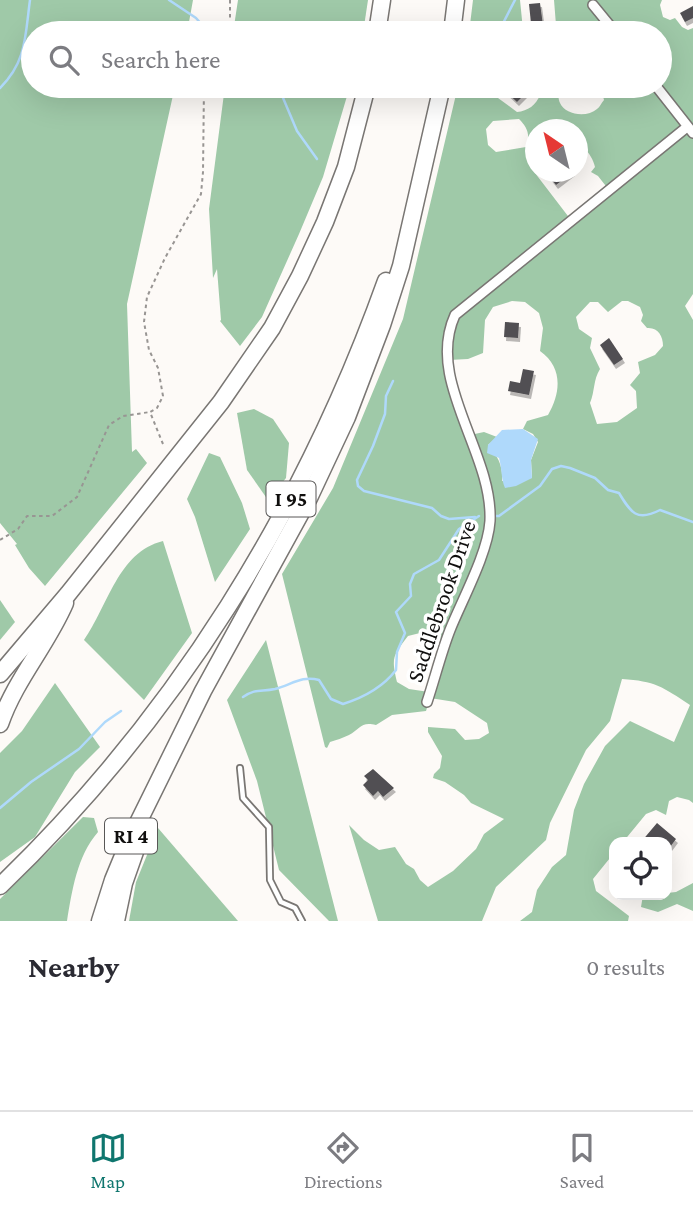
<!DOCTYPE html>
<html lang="en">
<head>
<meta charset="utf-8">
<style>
  :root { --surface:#fff; --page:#f7f7f7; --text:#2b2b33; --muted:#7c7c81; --line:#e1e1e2; --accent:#0f766e }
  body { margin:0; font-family:"Crimson Pro",serif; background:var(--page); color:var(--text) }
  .controls { position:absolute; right:21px; bottom:21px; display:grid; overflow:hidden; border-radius:14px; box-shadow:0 7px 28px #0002 }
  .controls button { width:63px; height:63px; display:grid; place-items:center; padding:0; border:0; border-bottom:2px solid var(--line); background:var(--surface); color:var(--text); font:35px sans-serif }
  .compass { position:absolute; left:525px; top:119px; width:63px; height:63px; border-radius:50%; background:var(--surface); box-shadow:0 7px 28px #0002; rotate:325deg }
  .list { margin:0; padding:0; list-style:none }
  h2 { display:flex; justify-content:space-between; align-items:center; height:91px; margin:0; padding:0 28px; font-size:30px }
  h2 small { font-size:23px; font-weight:400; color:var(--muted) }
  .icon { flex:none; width:38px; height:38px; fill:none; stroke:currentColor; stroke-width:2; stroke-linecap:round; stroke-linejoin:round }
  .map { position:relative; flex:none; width:693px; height:921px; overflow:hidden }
  .search { position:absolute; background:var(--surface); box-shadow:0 7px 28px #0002; left:21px; right:21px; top:21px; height:77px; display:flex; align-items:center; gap:18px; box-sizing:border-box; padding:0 24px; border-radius:38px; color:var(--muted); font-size:26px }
  .sheet { height:189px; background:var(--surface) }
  nav { display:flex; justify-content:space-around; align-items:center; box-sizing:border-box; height:98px; border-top:2px solid var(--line); background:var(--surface); font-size:19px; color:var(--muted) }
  nav a { display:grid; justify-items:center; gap:4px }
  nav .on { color:var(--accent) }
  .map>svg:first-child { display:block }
  .forest { fill:#9fc9a8; fill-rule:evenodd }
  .water { fill:#afd9fb }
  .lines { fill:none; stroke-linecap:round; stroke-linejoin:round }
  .stream { stroke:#afd9fb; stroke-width:2.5 }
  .building { fill:#514f52; filter:url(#shadow) }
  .lane-casing { stroke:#797673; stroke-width:8 }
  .street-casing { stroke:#797673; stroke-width:12 }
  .highway-casing { stroke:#797673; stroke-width:19 }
  .path { stroke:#989593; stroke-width:2; stroke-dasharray:3.5 3.5; stroke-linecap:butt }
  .lane { stroke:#fff; stroke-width:4.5 }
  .street { stroke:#fff; stroke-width:9 }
  .highway { stroke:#fff; stroke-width:16 }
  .labels { text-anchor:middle; stroke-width:7; stroke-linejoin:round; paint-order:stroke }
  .shield { fill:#fff; stroke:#585756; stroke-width:2 }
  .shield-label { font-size:21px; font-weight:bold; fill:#100f0e }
  .street-label { font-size:23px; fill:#100f0e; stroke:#fff }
</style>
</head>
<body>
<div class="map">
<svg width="693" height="921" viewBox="0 0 693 921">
  <defs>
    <filter id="shadow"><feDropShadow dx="2" dy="4" stdDeviation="0" flood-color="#0004"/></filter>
  </defs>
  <rect width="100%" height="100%" fill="#fdfaf7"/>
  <!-- forest -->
  <g class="forest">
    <path d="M0 0H193L187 33H33V86H175L127 304 132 452 136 449 147 463 45 586 29 568 15 545 17 544 0 523Z"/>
    <path d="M238 0H368L363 33H233Z"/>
    <path d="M473 0H520L523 30 526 33H469Z"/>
    <path d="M554 0H662L660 5 663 17 670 20 675 18 682 27 688 30 693 28V294L685 306 693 320V803L689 800 677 797 669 801 666 815 656 810 646 814 623 842H614V853L593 879 596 891 629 916 628 921H520L532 912 537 890 552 867 566 855 574 810 584 784 605 746 630 721 674 742 690 705C663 687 655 681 622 679L610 721 586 750 550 823 546 840 496 887 482 921H378L349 825 364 840 379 850 395 847 406 864 414 869 420 880 428 887 453 871 476 849 484 834 504 819 471 803 464 795 445 782 433 778 434 774 440 768 442 756 428 732V727L455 729 465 740 479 739 489 733 487 723 455 702 430 698 426 711 392 715 376 725C361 721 360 729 349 735 343 738 336 740 330 742L327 748 325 747 282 574 333 488 403 319 458 86H495L498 98 517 112C528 111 536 105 540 95L537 86H558C558 91 558 99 560 103 565 115 587 118 597 109 600 107 601 103 604 100L601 89 603 86H660V33H553L556 25ZM519 119C527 127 531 135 526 147L496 152 488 145 486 129 493 121ZM536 130H578C578 145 592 152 595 167L591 172 598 176 609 190 571 220 535 173ZM512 301 525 302 539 313 543 328 540 351C563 367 561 393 548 415L527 421 523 429 533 434 538 442 531 460 532 478 502 481C503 465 498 457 488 445L497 437 484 432 470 435 449 360 468 359 483 353 485 320 493 307ZM622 301H628L640 307 643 315 641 321 647 328C658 327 663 336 663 346L655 355 638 362 640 373 630 385 636 391 637 408 617 422 597 424 590 403C595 391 593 380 600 369L590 348 592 338 579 329 576 317 590 302H598L608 312ZM424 632 444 640 429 692 409 689 397 682C391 657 393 656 408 636Z"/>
    <path d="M225 86H350L323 177 299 234 262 317 240 346 220 321 221 320 217 269 213 278 209 209Z"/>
    <path d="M254 409 273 419 289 443 286 478 268 500 247 470 237 413Z"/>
    <path d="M209 453 220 457 242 503 250 529 215 582 195 517 187 499Z"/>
    <path d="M163 541 192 633 144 700 84 640C108 606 118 552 163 541Z"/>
    <path d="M0 600 15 622 0 640Z"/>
    <path d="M266 640 338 921H329L279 870 257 781 227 700Z"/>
    <path d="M55 683 100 747 75 772 35 837 0 862V753L22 731Z"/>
    <path d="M83 817 94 818 98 832C77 856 72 891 67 921H0V899Z"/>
    <path d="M158 828 238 921H129L136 882Z"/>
    <path d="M693 883V911L677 904 658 912 641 907 643 895H667V893L676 892Z"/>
  </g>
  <!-- water -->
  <path class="water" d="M523 429 538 439 531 460 532 478 516 486 505 488C501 479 502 468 499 458L487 453 488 445 502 430Z"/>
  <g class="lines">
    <!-- stream -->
    <g class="stream">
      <path d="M169 0 196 18 209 33"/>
      <path d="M498 33 515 0"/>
      <path d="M278 86 297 131 317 159"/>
      <path d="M0 88C27 61 25 36 30 0"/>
      <path d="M393 381 386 396 385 414 373 446 357 480 358 486 364 491 432 508 441 516 449 519 475 517"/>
      <path d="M494 516H499L540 486 552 469 561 466 570 468 595 478 608 490 619 493C631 513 637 522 660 510L693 522"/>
      <path d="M243 697C256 688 261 692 275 689 291 685 302 675 319 680L331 699 343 704C362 698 383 687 396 670L397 652 405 633 396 612 411 596 410 584 414 574 439 560 459 529 479 516"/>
      <path d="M0 808 31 782 79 749 105 722 121 711"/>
    </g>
  </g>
  <!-- building -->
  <g class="building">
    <path d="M540 3 544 33H532L529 4Z"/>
    <path d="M693 6V18L685 22 680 13Z"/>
    <path d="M506 86H516L525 94 517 102 503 89Z"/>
    <path d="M554 172H573L556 185 549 176Z"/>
    <path d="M505 322 519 323 518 338 504 337Z"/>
    <path d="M609 338 623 359 614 365 600 345Z"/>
    <path d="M523 369 534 371 529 395 508 391 510 381 520 383Z"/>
    <path d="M373 769 394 788 383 797 378 791 373 796 363 785 368 780 364 776Z"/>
    <path d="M657 823 676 839 667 851V842H659L656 839 653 842H641Z"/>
  </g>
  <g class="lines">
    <defs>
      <path id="lane" d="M240 768 243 798 269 827 270 880 281 902 295 908 302 921"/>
      <g id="street">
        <path d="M593 5 616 33"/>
        <path d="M656 86 693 133"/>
        <path d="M427 702C435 678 441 653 450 630 462 600 488 553 490 521 493 452 425 381 455 315L687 127"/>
      </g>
      <g id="highway">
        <path d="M377 33 382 0"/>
        <path d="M452 33 456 0"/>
        <path d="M0 674 68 594 221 402 272 328 300 276 325 222 346 167 367 86"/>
        <path d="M0 724C15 680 47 645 65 603"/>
        <path d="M0 886C176 717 304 510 386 281"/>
        <path d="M100 921 113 880 130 839 203 691 309 498 347 417 382 325 401 266 442 86"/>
        <path d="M116 921 124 883 137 846"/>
      </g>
    </defs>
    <!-- lane casing -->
    <use href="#lane" class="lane-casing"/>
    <!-- street casing -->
    <use href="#street" class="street-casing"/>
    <!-- highway casing -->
    <use href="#highway" class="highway-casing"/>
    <!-- path -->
    <g class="path">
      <path d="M230 0V33"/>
      <path d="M163 444 150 412 157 408 163 396 158 368 149 350 144 322 147 297 165 258 201 194 203 172 204 86"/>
      <path d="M0 540 18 529 27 516H52L77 497 109 425 123 416 150 412"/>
    </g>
    <!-- lane -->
    <use href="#lane" class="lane"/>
    <!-- street -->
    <use href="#street" class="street"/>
    <!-- highway -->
    <use href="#highway" class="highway"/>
  </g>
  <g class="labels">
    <!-- shield labels -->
    <g class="shield">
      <rect x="266.5" y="481.5" width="49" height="35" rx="5"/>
      <rect x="105" y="818.5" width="52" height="35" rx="5"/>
    </g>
    <g class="shield-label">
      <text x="291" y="506">I 95</text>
      <text x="131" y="843">RI 4</text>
    </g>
    <!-- street labels -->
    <g class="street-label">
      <text transform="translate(441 601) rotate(-71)" y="8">Saddlebrook Drive</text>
    </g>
  </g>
</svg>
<div class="controls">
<button><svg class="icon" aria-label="locate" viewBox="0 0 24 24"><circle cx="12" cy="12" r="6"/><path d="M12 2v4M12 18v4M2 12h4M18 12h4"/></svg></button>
</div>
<svg class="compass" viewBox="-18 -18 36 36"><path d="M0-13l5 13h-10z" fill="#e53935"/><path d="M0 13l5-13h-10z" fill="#7c7c81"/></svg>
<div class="search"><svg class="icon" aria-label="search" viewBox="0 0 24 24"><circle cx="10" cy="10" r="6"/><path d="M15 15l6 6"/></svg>Search here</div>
</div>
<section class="sheet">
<h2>Nearby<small>0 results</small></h2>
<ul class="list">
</ul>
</section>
<nav>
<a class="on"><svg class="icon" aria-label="map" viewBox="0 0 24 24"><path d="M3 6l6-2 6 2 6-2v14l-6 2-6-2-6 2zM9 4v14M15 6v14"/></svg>Map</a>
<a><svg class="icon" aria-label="directions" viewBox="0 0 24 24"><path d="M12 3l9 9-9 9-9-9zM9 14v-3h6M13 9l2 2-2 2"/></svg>Directions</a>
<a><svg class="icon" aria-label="saved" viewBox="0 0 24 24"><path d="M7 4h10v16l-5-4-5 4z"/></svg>Saved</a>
</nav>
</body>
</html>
